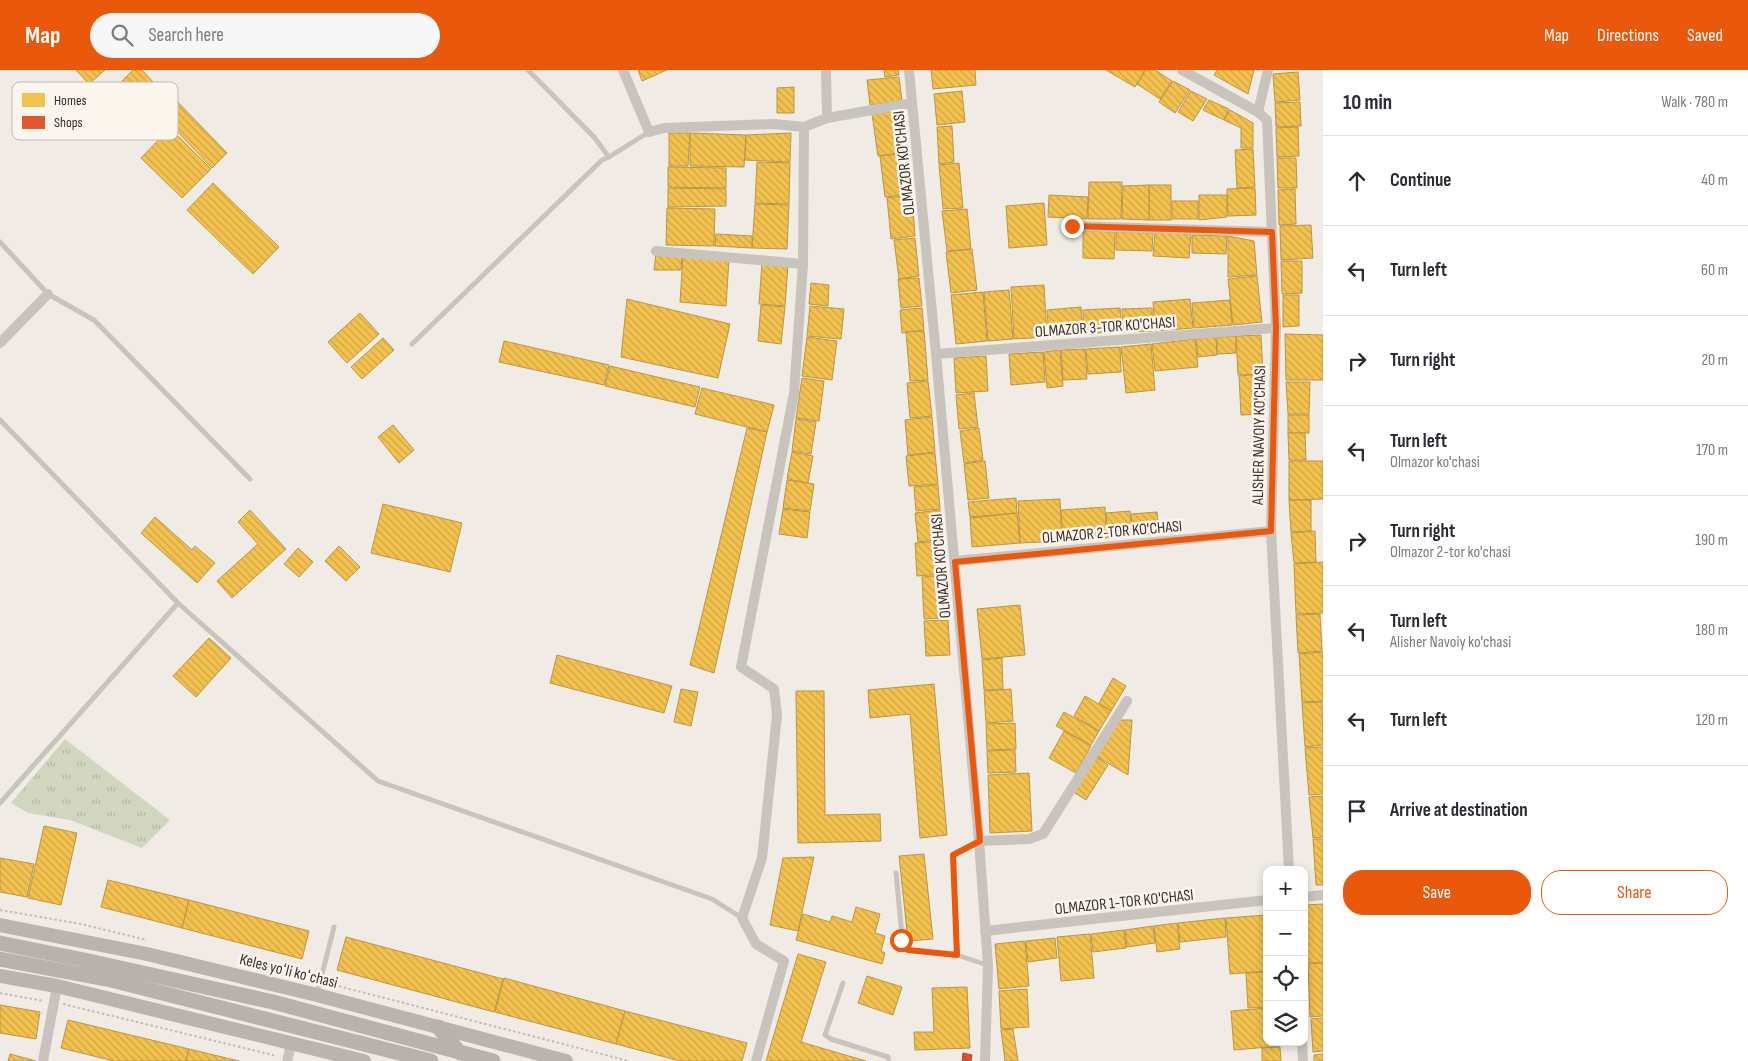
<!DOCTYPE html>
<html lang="en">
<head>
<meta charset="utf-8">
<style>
  :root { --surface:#fff; --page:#f7f7f7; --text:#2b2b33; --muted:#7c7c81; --line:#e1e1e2; --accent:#ea580c }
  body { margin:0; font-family:"Sofia Sans Condensed",sans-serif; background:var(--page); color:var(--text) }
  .controls { position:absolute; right:15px; bottom:15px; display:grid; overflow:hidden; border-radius:10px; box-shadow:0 2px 8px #0003 }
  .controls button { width:45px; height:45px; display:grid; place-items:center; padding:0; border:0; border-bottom:1px solid var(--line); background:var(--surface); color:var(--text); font:25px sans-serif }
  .stop { position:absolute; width:15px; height:15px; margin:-11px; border:4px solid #ea580c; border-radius:50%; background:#fff }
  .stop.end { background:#ea580c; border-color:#fff; box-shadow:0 1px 5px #0008 }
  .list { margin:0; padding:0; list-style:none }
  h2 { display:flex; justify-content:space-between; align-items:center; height:65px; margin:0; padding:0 20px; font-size:21px }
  h2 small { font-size:16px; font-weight:400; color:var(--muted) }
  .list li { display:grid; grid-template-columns:32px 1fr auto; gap:15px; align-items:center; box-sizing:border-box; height:90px; padding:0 20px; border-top:1px solid var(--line) }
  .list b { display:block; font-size:19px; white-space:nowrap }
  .list p { margin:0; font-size:16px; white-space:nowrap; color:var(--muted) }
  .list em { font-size:16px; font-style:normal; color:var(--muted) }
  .actions { display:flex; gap:10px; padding:15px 20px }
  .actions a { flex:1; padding:11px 0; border:1px solid var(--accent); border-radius:20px; text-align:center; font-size:18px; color:var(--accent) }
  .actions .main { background:var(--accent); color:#fff }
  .icon { flex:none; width:28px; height:28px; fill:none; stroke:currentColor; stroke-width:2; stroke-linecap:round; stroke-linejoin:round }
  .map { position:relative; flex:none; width:1323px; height:991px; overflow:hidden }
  header { display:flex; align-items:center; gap:30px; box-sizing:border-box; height:70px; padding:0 25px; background:var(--accent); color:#fff }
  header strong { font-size:24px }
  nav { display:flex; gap:28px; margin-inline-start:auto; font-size:18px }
  .search { width:350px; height:45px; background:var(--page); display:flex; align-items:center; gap:12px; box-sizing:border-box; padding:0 18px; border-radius:28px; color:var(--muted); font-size:19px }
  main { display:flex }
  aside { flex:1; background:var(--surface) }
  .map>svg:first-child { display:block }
  .grass { fill:url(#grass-tufts) }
  .homes { fill:url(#homes-back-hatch); stroke:#bb9644 }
  .shops { fill:url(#shops-back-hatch); stroke:#b14b2d }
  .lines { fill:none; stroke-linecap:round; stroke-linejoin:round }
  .path { stroke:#c2bbb6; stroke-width:2; stroke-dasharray:2.5 2.5; stroke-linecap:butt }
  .lane { stroke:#c9c3be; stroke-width:5 }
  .street { stroke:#c9c3be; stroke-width:10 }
  .secondary { stroke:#bab3ae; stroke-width:14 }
  .primary { stroke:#b8b1ad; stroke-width:15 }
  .route { stroke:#ea580c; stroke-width:6 }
  .labels { text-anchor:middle; stroke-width:5; stroke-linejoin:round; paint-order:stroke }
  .street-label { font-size:16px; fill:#3b302b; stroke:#fbf5ee }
  .key { fill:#fbf5ee; stroke:#c1bab4; stroke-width:1 }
  .key-label { font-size:14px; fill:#3b302b }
</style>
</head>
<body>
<header>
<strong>Map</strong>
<div class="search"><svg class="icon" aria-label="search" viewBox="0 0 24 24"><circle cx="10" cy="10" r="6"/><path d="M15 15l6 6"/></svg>Search here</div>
<nav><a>Map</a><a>Directions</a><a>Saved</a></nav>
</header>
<main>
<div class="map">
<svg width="1323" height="991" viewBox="0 0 1323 991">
  <defs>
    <pattern id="grass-tufts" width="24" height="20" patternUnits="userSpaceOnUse" patternTransform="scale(1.25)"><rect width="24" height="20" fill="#d1d6bf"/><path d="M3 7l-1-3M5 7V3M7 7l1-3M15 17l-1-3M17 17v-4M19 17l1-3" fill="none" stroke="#b4b8a4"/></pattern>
    <pattern id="homes-back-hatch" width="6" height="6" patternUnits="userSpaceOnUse" patternTransform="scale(1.25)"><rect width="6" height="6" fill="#f2c14e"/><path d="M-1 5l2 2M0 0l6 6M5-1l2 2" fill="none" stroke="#d0a644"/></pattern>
    <pattern id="shops-back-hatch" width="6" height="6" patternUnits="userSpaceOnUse" patternTransform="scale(1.25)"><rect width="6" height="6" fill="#e4572e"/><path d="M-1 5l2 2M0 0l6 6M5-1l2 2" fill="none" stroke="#ba4827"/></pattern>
  </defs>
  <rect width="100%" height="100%" fill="#f0ebe5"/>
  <!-- grass -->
  <path class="grass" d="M65 669 170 750 142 778 70 750 28 743 11 733Z"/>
  <!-- homes -->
  <g class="homes">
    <path d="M76 0H105L89 14Z"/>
    <path d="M133 0H142L153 12 129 36 113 20Z"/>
    <path d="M638 0H667L642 11Z"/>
    <path d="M884 0H898L899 5 885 7Z"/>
    <path d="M931 0H975L976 15 933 19Z"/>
    <path d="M1106 0H1145L1135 17Z"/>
    <path d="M1146 0H1155L1172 11 1160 29 1137 14Z"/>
    <path d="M1217 0H1254L1248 24 1214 5Z"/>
    <path d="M1298 2 1300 30 1275 32 1273 4Z"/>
    <path d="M899 7 902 31 870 35 867 10Z"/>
    <path d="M1173 11 1190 20 1175 43 1159 32Z"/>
    <path d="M794 17V43H777V18Z"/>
    <path d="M962 21 965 52 937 55 934 24Z"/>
    <path d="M1191 21 1207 29 1193 51 1178 42Z"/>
    <path d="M170 24 227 83 212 98 155 38Z"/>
    <path d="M1209 30 1229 39 1224 50 1203 40Z"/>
    <path d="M1300 32 1301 56 1276 57 1275 33Z"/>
    <path d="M901 40 907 82 878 86 872 44Z"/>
    <path d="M1230 40 1253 53V78H1241V58L1224 50Z"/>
    <path d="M952 56 954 92 939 94 937 57Z"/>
    <path d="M1298 57 1299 86 1277 87 1276 58Z"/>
    <path d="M170 58 211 99 182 128 141 88Z"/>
    <path d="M669 63H690L688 96H669Z"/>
    <path d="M690 63 746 65 744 97 690 96Z"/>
    <path d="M791 63 790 92 745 90 746 65Z"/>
    <path d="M1253 79 1255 117 1237 118 1235 80Z"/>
    <path d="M907 83 911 124 885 127 880 86Z"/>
    <path d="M1277 88H1296L1297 118H1278Z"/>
    <path d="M757 92 790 93 789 134 755 133Z"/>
    <path d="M959 93 963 138 943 139 939 95Z"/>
    <path d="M668 97 726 98V118L668 117Z"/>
    <path d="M1089 112H1122L1121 149H1088Z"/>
    <path d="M213 113 279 177 253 204 187 140Z"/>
    <rect x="1149" y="115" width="22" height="35"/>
    <path d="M1149 115V150L1122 149 1123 116Z"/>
    <path d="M668 118 726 119V136L668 137Z"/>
    <path d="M1255 118 1256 145 1228 146 1227 119Z"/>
    <path d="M1295 119 1296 154 1279 155 1278 120Z"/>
    <path d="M912 125 915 166 891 169 887 128Z"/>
    <path d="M1049 125 1088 127 1087 149 1048 147Z"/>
    <path d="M1199 125H1227V147L1199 150Z"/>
    <rect x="1172" y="131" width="26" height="18"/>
    <path d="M1044 133 1047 175 1009 178 1006 136Z"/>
    <path d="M755 134 789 135 787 179 752 178Z"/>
    <path d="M667 138 715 139 714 176 666 175Z"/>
    <path d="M967 139 971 179 947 181 942 141Z"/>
    <path d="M1311 155 1313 188 1281 190 1280 156Z"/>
    <path d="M1083 161 1115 162 1114 189 1083 188Z"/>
    <path d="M1116 162 1153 163 1152 181 1116 180Z"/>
    <path d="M1155 163 1191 164 1189 188 1153 186Z"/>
    <path d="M716 164 752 166V178L715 176Z"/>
    <path d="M1192 165 1227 166 1226 184 1192 183Z"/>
    <path d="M1228 166 1254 171 1257 205 1228 207Z"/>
    <path d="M915 168 919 206 899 209 894 170Z"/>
    <path d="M972 179 977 220 951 223 946 182Z"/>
    <path d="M656 184 682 185 681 200H654Z"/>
    <path d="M683 185 729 189 726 236 680 232Z"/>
    <path d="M1281 191H1302V223L1282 224Z"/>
    <path d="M762 193 788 195 785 236 759 234Z"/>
    <path d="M1257 206 1262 252 1233 255 1228 209Z"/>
    <path d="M919 208 922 236 901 238 898 209Z"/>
    <path d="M811 213 829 215 828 236 809 234Z"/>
    <path d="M1044 215 1047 267 1014 269 1011 217Z"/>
    <path d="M1009 220 1013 269 988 271 984 222Z"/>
    <path d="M983 222 987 271 956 274 951 225Z"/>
    <path d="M1283 225H1299V256L1283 257Z"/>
    <path d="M627 229 730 254 718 308 621 287Z"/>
    <path d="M1190 229 1193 258 1155 261 1153 232Z"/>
    <path d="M1230 230 1232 255 1194 258 1192 233Z"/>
    <path d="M761 235 785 237 781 274 758 271Z"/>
    <path d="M810 236 844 239 841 269 807 266Z"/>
    <path d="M1081 237 1083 264 1049 267 1047 240Z"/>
    <path d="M922 238 924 260 902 263 900 240Z"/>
    <path d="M1120 238 1122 261 1084 264 1083 240Z"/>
    <path d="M1152 238 1153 261 1123 262 1122 239Z"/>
    <path d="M360 243 379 264 347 293 328 272Z"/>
    <path d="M924 261 928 310 910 311 906 262Z"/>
    <path d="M1285 264 1323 265V310H1286Z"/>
    <path d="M1261 265 1263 304 1238 305 1236 266Z"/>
    <path d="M1236 266V283L1217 284V267Z"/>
    <path d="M807 267 837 271 832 310 802 306Z"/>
    <path d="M1216 267 1217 285 1198 287 1196 269Z"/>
    <path d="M383 268 394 280 362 309 351 297Z"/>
    <path d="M1195 269 1198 297 1155 301 1152 274Z"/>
    <path d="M504 271 609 295 604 315 499 292Z"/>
    <path d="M1151 274 1155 320 1126 323 1121 277Z"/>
    <path d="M1120 277 1121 302 1088 304 1086 279Z"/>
    <path d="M1085 279 1087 309 1063 310 1061 280Z"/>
    <path d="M1060 280 1063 316 1047 318 1044 282Z"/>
    <path d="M1043 282 1045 312 1011 315 1009 284Z"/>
    <path d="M986 286 988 321 956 323 954 288Z"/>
    <path d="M610 296 700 317 695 337 605 316Z"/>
    <path d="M1263 304 1265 344 1241 345 1239 306Z"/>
    <path d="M802 308 824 311 819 351 796 348Z"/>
    <path d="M928 311 932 346 910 348 907 313Z"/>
    <path d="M1286 312H1310L1309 344H1288Z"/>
    <path d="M702 318 774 335 767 362 695 344Z"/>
    <path d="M974 323 978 357 959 359 956 325Z"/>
    <rect x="1288" y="345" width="21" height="18"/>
    <path d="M932 347 935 382 908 385 905 350Z"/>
    <path d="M796 349 816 352 811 384 792 381Z"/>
    <path d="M393 355 414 380 399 393 378 367Z"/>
    <path d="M747 358 767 362 714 603 690 595Z"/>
    <path d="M979 358 983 390 964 393 960 361Z"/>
    <path d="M1288 363H1305L1306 390H1289Z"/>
    <path d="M792 382 813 386 808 413 787 409Z"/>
    <path d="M935 383 938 414 909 416 906 386Z"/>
    <path d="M985 391 989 428 968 430 964 394Z"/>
    <path d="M1289 391H1323V429L1289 430Z"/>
    <path d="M787 410 814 414 810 441 783 438Z"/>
    <path d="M938 415 940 439 916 441 914 417Z"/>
    <path d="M1016 428 1017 443 970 447 968 432Z"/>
    <path d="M1060 429 1062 471 1020 473 1018 431Z"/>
    <path d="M1289 430H1311V461L1291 462Z"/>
    <path d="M383 434 462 453 450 502 371 483Z"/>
    <path d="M1105 437 1107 468 1063 471 1061 440Z"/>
    <path d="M783 439 810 442 807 468 779 464Z"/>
    <path d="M250 440 286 479 232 528 217 511 258 474 238 452Z"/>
    <path d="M940 440 943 469 918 472 915 443Z"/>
    <path d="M1130 441 1132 465 1108 468 1106 443Z"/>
    <path d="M1157 442 1159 463 1133 465 1131 444Z"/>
    <path d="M1017 443 1020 473 972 477 970 448Z"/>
    <path d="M155 447 192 480 195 476 215 493 197 513 141 463Z"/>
    <path d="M1315 461 1316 492 1294 493 1291 463Z"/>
    <path d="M943 471 945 504 917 506 915 473Z"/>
    <path d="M339 476 360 497 346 511 325 491Z"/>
    <path d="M298 478 313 492 299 507 284 494Z"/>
    <path d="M1323 492V543L1296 544 1294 494Z"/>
    <path d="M945 505 948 548 924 549 922 507Z"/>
    <path d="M1020 535 1025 585 982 589 977 539Z"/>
    <path d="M1320 544 1322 581 1298 583 1296 545Z"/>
    <path d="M948 550 950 585 926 586 924 551Z"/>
    <path d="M209 568 231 588 196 627 173 606Z"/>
    <path d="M1323 582V631L1302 632 1299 584Z"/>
    <path d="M557 585 672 616 664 643 550 613Z"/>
    <path d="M1002 588 1003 619 984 620 982 590Z"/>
    <path d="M1113 608 1126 616 1111 641 1099 633Z"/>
    <path d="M934 614 947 765 920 768 910 644 870 648 868 620Z"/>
    <path d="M681 619 698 622 691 656 674 652Z"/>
    <path d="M1011 619 1013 651 986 653 984 621Z"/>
    <path d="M796 621H824L825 745 880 744 881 771 798 773Z"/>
    <path d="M1085 626 1111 641 1099 661 1074 646Z"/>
    <path d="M1322 632 1323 675 1305 677 1302 633Z"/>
    <path d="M1064 642 1099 661 1091 675 1056 656Z"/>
    <path d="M1115 650H1132L1128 705 1094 685Z"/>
    <path d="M1015 653 1016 679 987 680 986 654Z"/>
    <path d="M1064 661 1091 676 1076 703 1049 688Z"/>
    <path d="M1323 677V724L1309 725 1305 678Z"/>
    <path d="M1015 680 1016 702 988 703 987 681Z"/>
    <path d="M1094 686 1108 695 1086 730 1072 721Z"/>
    <path d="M1029 703 1032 761 990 763 988 705Z"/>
    <path d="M1323 726V767L1313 768 1309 727Z"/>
    <path d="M44 756 77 763 61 835 28 828Z"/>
    <path d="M1313 769H1323V815H1316Z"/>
    <path d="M924 784 933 869 908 871 899 786Z"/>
    <path d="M814 787 798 861 770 855 783 788Z"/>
    <path d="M0 788 34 794 27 827 0 822Z"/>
    <path d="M108 810 189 830 182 858 101 837Z"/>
    <path d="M189 830 309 861 302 889 182 858Z"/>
    <path d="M1323 834V892L1308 893 1304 835Z"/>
    <path d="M856 837 880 844 875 863 885 866 881 881 885 883 882 894 796 870 803 844 830 852 832 846 852 852Z"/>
    <path d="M1267 845V901L1230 904 1226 848Z"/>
    <path d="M1225 848 1226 867 1180 872 1178 853Z"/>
    <path d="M1177 853 1180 879 1157 882 1154 856Z"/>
    <path d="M1153 856 1155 873 1127 877 1125 860Z"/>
    <path d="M1124 860 1126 878 1093 882 1091 864Z"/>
    <path d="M1090 864 1094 908 1061 911 1057 867Z"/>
    <path d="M346 867 503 909 494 942 337 900Z"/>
    <path d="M1055 868 1057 888 1028 892 1026 871Z"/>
    <path d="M1025 871 1029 916 999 919 995 874Z"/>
    <path d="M798 884 826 892 801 972 866 991H766Z"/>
    <path d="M1323 893V946L1310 947 1308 894Z"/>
    <path d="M1267 902V937L1248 938 1246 903Z"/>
    <path d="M867 906 902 917 893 945 858 933Z"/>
    <path d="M504 908 625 941 616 974 495 942Z"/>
    <path d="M967 917 970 978 915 980 914 962H934L932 918Z"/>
    <path d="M1027 919 1029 957 1001 959 999 921Z"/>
    <path d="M0 935 40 942 36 969 0 963Z"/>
    <path d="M1267 938V972H1280V976L1234 980 1231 941Z"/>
    <path d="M625 941 747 973 742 991H680L616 974Z"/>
    <path d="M1323 948V981L1313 982 1311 949Z"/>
    <path d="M68 950 189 979 186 991H114L61 978Z"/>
    <path d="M1013 959 1018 991H1005L1001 960Z"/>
    <path d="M1280 977 1281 991H1262V978Z"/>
    <path d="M189 979 239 991H186Z"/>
    <path d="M10 984 36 991H8Z"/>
    <path d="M1323 984V991H1314V985Z"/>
  </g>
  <!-- shops -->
  <path class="shops" d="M963 983 972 985 971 991H962Z"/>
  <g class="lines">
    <!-- path -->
    <g class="path">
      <path d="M0 840 81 854 147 870"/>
      <path d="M334 915 629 991"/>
      <path d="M0 923 44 931"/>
      <path d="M63 934 277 986"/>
    </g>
    <!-- lane -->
    <g class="lane">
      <path d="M609 87 649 62"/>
      <path d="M0 172 48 224 94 250 250 409"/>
      <path d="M412 274 602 90 609 87 594 67 528 0"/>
      <path d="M0 350 178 533 378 711 712 829 742 848"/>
      <path d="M0 733 178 533"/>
      <path d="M979 771 953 785 957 885 987 895"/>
      <path d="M896 803 903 876 907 880 957 885"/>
      <path d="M843 913 825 965 831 969 888 987 889 991"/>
      <path d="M317 924 334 857"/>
    </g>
    <!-- street -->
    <g class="street">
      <path d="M623 0 649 62 664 58 774 54 804 57 827 48 912 33"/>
      <path d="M826 0 827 48"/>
      <path d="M909 0 936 284 979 771 988 895 985 991"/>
      <path d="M1182 0 1258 42 1267 50 1276 258 1271 461 1289 800"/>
      <path d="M1258 42 1268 0"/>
      <path d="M1072 156 1271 162"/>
      <path d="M656 181 803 194"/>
      <path d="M0 273 48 224"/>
      <path d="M936 284 1276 258"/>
      <path d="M955 491 1271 461"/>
      <path d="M979 771 1029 769 1043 764 1127 631"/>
      <path d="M1304 827 1323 825"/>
      <path d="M985 861 1267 830"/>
      <path d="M1302 972 1303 991"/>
      <path d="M43 991 57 916"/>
      <path d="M287 991 292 972"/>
      <path d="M756 991 784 891 756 874 742 848 762 788 777 645 774 619 741 597 794 323 803 194 804 57"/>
    </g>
    <!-- secondary -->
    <g class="secondary">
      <path d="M0 855 147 884 317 925 566 991"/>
      <path d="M0 906 57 916 364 991"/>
    </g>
    <!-- primary -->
    <g class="primary">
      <path d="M0 873 89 891 273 932 493 991"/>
      <path d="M0 889 111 910 431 991"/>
      <path d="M438 957 460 983"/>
    </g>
  </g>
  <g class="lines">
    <!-- route -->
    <path class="route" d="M901 870 902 876 908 880 957 885 953 785 980 771 955 492 1271 461 1276 258 1272 162 1072 156"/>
  </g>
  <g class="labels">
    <!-- street labels -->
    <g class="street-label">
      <text transform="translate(903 93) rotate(-96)" y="6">OLMAZOR KO'CHASI</text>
      <text transform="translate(1105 256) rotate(-4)" y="6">OLMAZOR 3-TOR KO'CHASI</text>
      <text transform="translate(1258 365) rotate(-89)" y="6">ALISHER NAVOIY KO'CHASI</text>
      <text transform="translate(1112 461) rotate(-5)" y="6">OLMAZOR 2-TOR KO'CHASI</text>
      <text transform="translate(940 496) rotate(-95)" y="6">OLMAZOR KO'CHASI</text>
      <text transform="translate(1124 831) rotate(-6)" y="6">OLMAZOR 1-TOR KO'CHASI</text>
      <text transform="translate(289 900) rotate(14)" y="6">Keles yoʻli koʻchasi</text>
    </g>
  </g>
  <!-- legend -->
  <rect x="12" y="12" width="166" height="58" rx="8" class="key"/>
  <rect x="22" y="23" width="23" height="14" fill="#f2c14e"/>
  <rect x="22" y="46" width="23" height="13" fill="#e4572e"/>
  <g class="key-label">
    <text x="54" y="35">Homes</text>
    <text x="54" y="57">Shops</text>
  </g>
</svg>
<div class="controls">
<button>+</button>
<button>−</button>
<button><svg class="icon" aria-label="locate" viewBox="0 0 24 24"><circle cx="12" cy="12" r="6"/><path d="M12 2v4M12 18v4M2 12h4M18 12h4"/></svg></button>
<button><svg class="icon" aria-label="layers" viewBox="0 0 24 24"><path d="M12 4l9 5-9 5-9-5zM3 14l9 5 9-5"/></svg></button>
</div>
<div class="stop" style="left:901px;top:870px"></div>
<div class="stop end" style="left:1072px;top:156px"></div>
</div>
<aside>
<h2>10 min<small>Walk · 780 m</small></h2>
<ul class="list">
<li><svg class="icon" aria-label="ahead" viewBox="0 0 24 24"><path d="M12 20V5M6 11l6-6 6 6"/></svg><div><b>Continue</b></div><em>40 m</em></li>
<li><svg class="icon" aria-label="left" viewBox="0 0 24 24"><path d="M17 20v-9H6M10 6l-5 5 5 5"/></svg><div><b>Turn left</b></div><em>60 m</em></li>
<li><svg class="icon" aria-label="right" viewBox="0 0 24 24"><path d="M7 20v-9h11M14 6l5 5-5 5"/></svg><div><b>Turn right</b></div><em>20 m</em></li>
<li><svg class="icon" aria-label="left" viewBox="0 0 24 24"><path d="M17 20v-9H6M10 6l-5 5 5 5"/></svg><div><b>Turn left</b><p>Olmazor ko'chasi</p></div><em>170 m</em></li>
<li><svg class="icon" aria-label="right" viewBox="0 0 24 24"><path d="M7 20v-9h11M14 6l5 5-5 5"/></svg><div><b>Turn right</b><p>Olmazor 2-tor ko'chasi</p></div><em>190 m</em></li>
<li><svg class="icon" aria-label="left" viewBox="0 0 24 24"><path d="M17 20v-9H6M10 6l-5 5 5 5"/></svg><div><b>Turn left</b><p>Alisher Navoiy ko'chasi</p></div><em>180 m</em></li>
<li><svg class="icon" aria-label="left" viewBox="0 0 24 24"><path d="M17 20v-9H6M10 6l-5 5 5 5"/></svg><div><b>Turn left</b></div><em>120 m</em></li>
<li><svg class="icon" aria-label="arrive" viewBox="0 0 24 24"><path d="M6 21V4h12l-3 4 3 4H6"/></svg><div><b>Arrive at destination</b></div></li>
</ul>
<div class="actions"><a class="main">Save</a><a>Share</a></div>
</aside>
</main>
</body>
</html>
